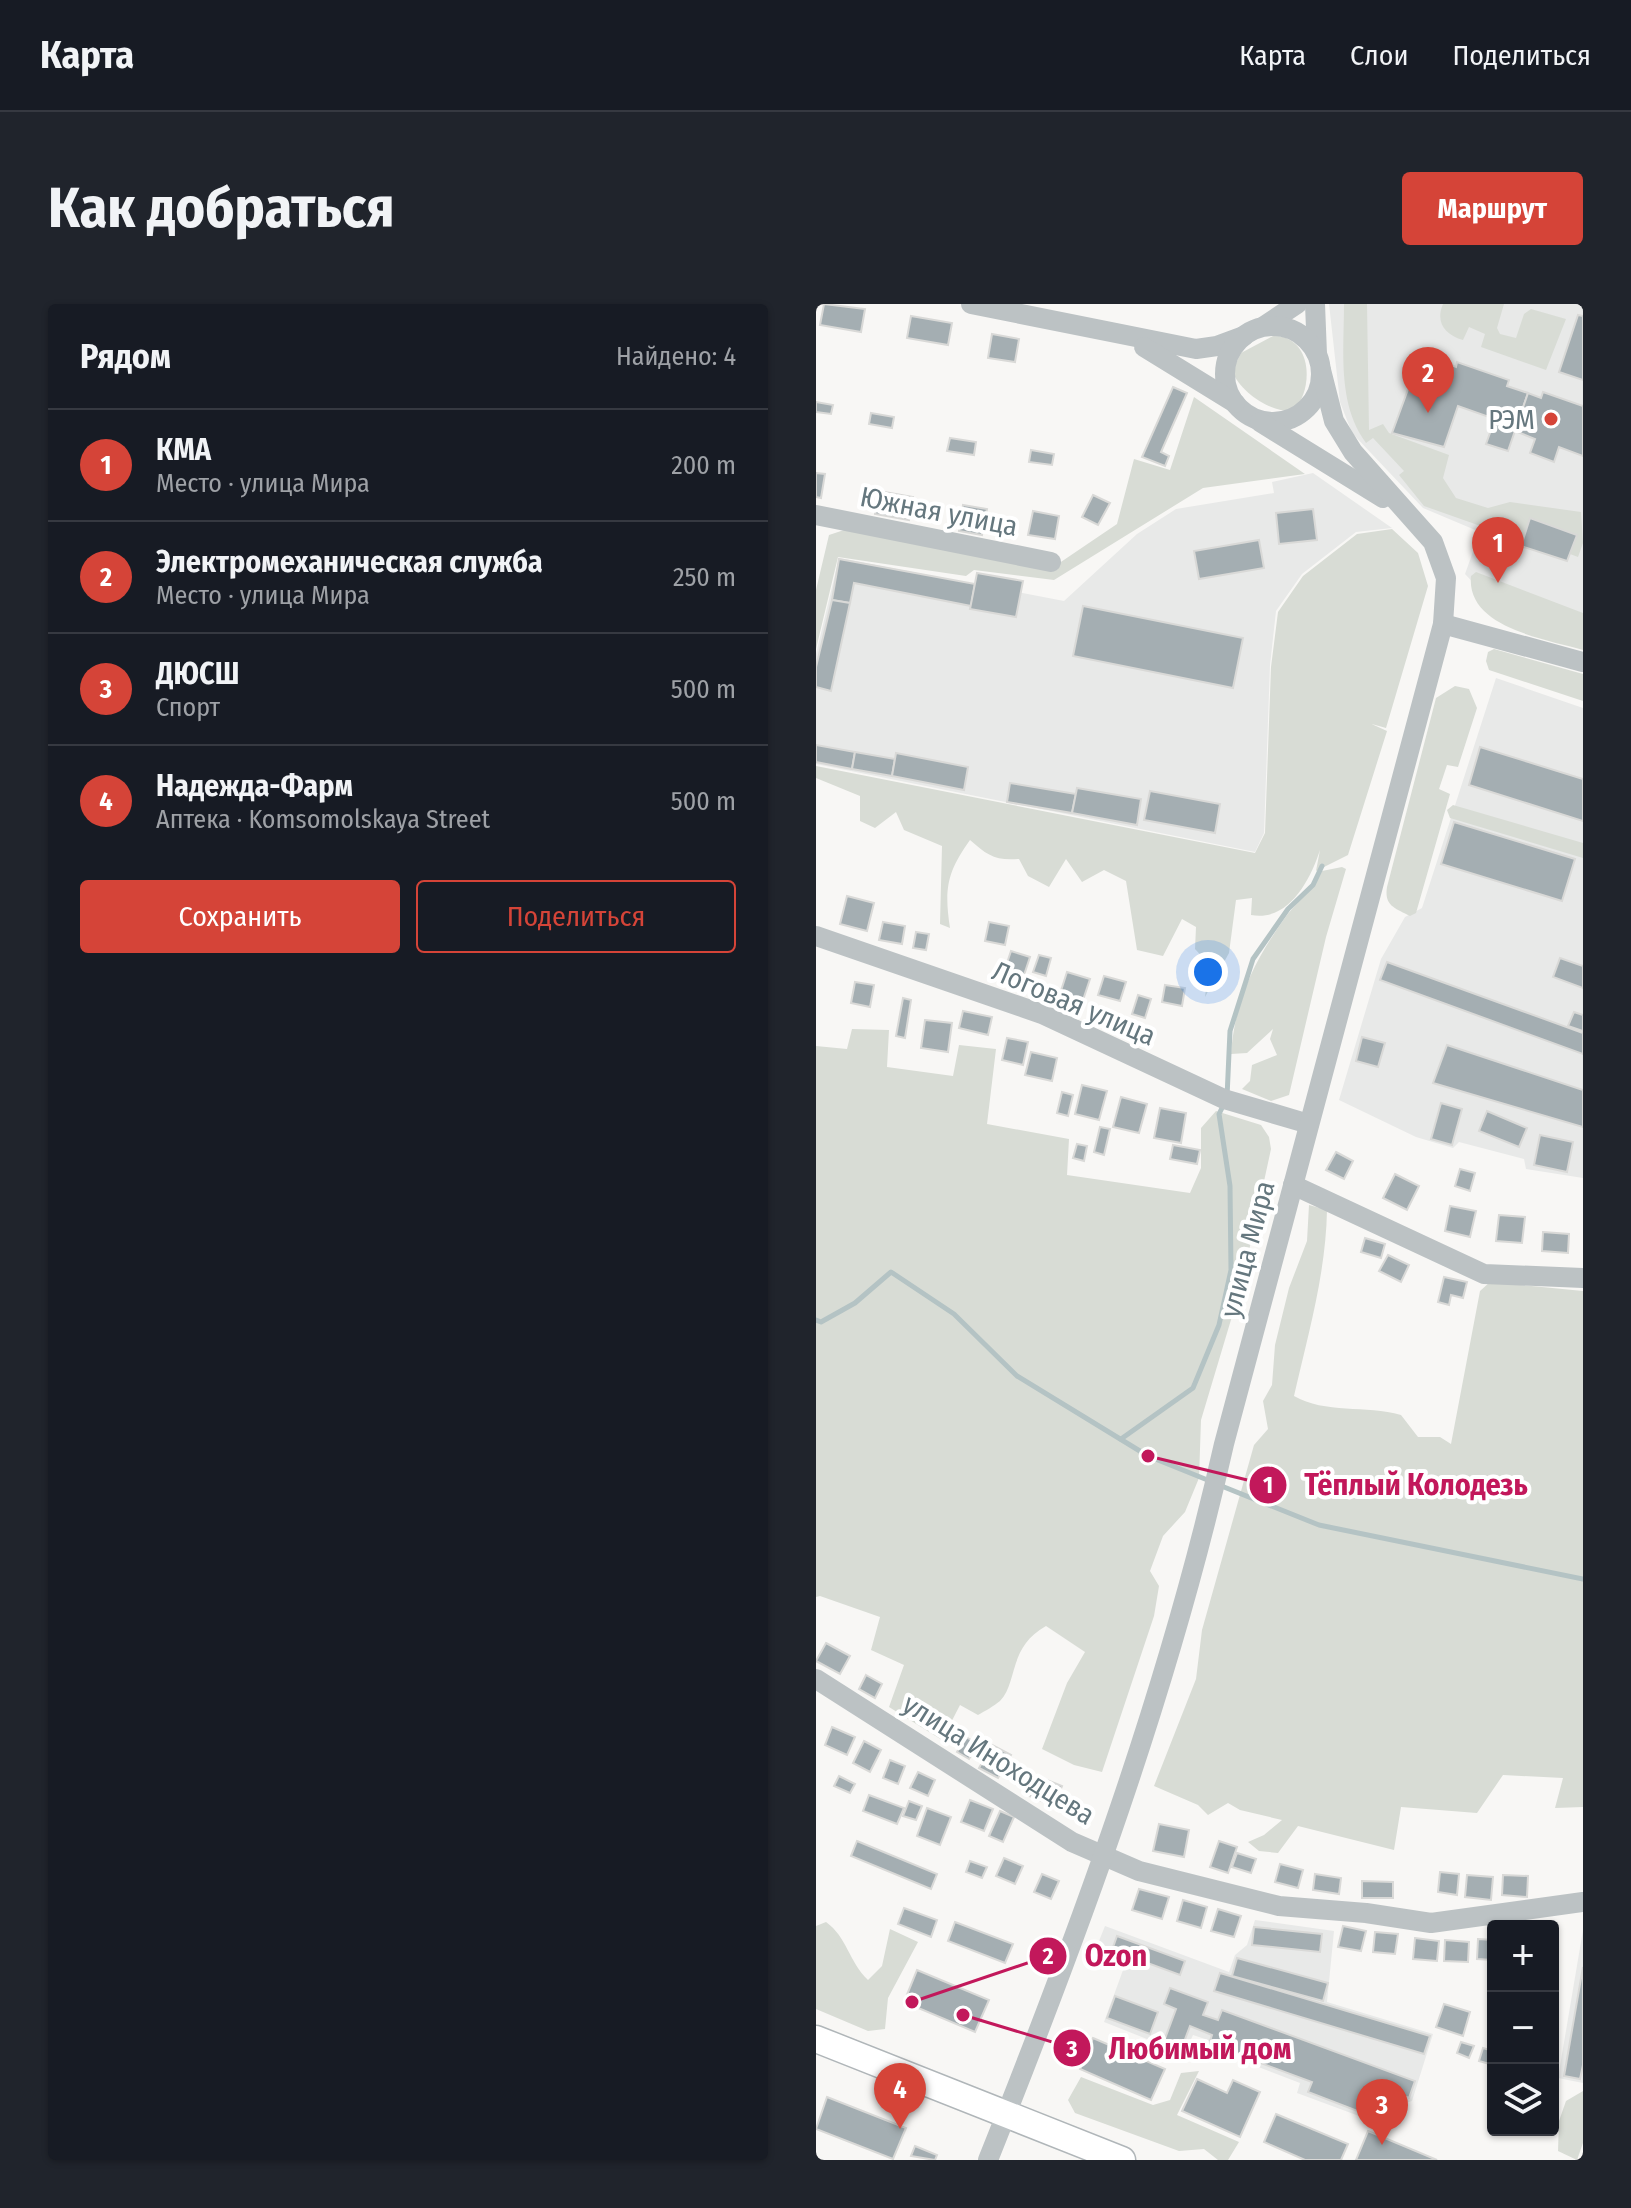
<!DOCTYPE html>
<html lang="ru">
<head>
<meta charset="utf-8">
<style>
  :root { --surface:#171b24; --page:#20242c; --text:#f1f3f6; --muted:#9ea1a6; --line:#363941; --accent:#d54438 }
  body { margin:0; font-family:"Fira Sans Condensed",sans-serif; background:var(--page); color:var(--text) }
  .controls { position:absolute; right:24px; bottom:24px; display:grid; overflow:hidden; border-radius:8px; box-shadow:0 2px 6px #0004 }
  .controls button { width:72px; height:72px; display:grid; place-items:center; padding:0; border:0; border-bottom:2px solid var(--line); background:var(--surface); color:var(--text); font:40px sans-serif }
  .you { position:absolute; left:392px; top:668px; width:28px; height:28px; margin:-20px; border:6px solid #fff; border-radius:50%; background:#1a73e8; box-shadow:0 0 0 12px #1a73e833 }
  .badge { display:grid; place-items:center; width:52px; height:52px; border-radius:50%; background:var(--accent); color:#fff; font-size:26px; font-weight:700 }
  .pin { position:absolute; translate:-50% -66px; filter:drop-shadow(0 2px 4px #0008) }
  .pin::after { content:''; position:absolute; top:42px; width:28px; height:24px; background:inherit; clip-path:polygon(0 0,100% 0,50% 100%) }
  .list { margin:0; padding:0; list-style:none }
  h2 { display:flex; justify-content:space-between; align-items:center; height:104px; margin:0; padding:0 32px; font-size:34px }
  h2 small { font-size:26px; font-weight:400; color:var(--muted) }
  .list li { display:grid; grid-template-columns:52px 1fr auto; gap:24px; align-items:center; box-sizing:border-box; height:112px; padding:0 32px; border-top:2px solid var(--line) }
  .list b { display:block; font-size:30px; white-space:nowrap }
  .list p { margin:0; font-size:26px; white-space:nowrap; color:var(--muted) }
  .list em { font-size:26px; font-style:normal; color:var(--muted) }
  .actions { display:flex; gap:16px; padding:24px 32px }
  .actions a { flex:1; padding:18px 0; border:2px solid var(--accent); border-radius:8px; text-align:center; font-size:28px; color:var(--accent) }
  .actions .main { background:var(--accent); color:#fff }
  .icon { flex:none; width:44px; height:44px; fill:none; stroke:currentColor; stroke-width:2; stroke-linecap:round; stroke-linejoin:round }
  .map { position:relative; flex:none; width:767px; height:1856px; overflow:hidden; border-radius:8px }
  header { display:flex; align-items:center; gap:48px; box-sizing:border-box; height:112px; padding:0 40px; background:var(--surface); border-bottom:2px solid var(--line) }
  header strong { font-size:38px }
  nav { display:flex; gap:44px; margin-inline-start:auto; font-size:28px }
  .intro { display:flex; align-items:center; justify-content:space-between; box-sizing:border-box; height:192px; padding:0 48px }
  h1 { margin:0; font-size:56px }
  .button { padding:20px 36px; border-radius:8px; background:var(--accent); color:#fff; font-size:28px; font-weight:700 }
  main { display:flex; gap:48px; padding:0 48px }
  aside { flex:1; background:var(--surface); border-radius:8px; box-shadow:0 2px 6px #0004 }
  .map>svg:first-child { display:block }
  .built { fill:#e8e9e8 }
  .green { fill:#d8dcd5 }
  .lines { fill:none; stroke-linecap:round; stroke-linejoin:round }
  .stream { stroke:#b4c3c4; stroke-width:5 }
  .building { fill:#a4aeb2; stroke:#d9d9d7; stroke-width:2 }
  .major-casing { stroke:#b0b6b9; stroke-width:29 }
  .minor { stroke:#bcc2c4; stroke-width:20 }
  .major { stroke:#fff; stroke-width:26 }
  .poi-dot { fill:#d54438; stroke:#fff; stroke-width:3 }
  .labels { text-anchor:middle; stroke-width:8; stroke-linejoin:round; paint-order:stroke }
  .poi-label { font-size:28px; fill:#65777e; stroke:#fff; text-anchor:end }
  .street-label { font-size:28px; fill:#65777e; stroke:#fff }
  .leader { fill:none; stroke:#c2185b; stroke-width:3 }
  .callout-dot { fill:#c2185b; stroke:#fff; stroke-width:3 }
  .mark-label { font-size:24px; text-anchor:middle; font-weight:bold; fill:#fff }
  .callout-label { font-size:30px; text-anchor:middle; font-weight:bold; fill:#c2185b; stroke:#fff; stroke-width:8; stroke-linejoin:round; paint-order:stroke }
</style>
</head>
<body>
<header>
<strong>Карта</strong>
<nav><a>Карта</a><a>Слои</a><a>Поделиться</a></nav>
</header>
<div class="intro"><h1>Как добраться</h1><a class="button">Маршрут</a></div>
<main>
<aside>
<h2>Рядом<small>Найдено: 4</small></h2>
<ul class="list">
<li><span class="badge">1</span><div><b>КМА</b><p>Место · улица Мира</p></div><em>200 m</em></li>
<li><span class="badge">2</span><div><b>Электромеханическая служба</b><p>Место · улица Мира</p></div><em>250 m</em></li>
<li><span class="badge">3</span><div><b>ДЮСШ</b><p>Спорт</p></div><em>500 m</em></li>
<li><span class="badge">4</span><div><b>Надежда-Фарм</b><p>Аптека · Komsomolskaya Street</p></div><em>500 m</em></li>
</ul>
<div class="actions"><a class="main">Сохранить</a><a>Поделиться</a></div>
</aside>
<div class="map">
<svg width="767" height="1856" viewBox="0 0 767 1856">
  <rect width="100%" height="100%" fill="#f8f7f5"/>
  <!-- built -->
  <g class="built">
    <path d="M513 0H767V332L694 318 649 270 664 228 607 204 536 129 524 98Z"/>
    <path d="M497 169 576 224 540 228 486 270 460 307 454 361 448 529 439 548 0 460V350L23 254 248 297 321 230 360 205 458 189 456 178Z"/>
    <path d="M680 374 767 404V874L710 865 708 855 643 838 637 844 600 833 523 796 565 655 589 613 606 604Z"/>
    <path d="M439 1616 518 1627 511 1698 617 1730 596 1797 543 1812 481 1789 484 1779 388 1742 389 1735 377 1731 364 1759 338 1749 341 1739 288 1718 310 1658 279 1647 289 1622 413 1668 419 1651 431 1641Z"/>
    <path d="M767 1626V1779L742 1774Z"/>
  </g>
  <!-- green -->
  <g class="green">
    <path d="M528 0H551L553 126 567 120 573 129 633 151 627 174 640 194 672 204 694 198 765 208 767 239 762 253 754 250 760 232 707 237 608 202 583 171 588 167 557 134 550 139C521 100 528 47 528 0Z"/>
    <path d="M627 0H688L681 24 684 30 700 34 708 10 715 5 750 15 730 66 665 43 669 30 653 23 647 36C629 31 619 18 627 0Z"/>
    <path d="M457 32C496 31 499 85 477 107 454 108 425 89 416 67L425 49Z"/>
    <path d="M378 93 489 170 387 184 238 276 158 266 150 272 22 253 0 345V286L13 231 28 226 236 264 301 220 318 155 354 166Z"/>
    <path d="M576 225 602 249 612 282 570 424 488 401 549 417 571 427 532 551 500 567 504 546C494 577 472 618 435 611L436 594 420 596 413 649 389 693 393 660 379 645 380 623 366 615 347 652 321 646 310 577 288 566 266 578 250 555 233 583 212 572 203 555C179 557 171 551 154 536 131 568 128 585 134 624L124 620 126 542 88 526 80 508 59 524 44 517V492L0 474V462L439 549 449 529 455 363 462 308 487 272 541 230Z"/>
    <path d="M660 268 767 309V346C730 335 650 324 655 272Z"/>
    <path d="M678 345 767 370V397L673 366 670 357 672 348Z"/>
    <path d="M639 382 653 385 661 404 642 463 631 461 623 485 634 490 600 609 594 612C579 604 568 602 571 583L620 394Z"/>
    <path d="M637 501 767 539V554L634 514 631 506Z"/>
    <path d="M526 563 530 565 510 633 473 791 455 797 426 785 434 777 436 761 461 751 454 735 457 725 431 749 415 750C419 695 439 655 471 611 483 596 497 585 506 567Z"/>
    <path d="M36 725 73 726 71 763 137 772 143 741 180 745 171 820 253 835 251 871 374 889 385 864V824L400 807 445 821 453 833 455 845 426 979 385 1116 383 1174 369 1208 347 1232 334 1267 343 1282 338 1312 286 1468 258 1461 226 1445 251 1379 269 1348 230 1322C192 1343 202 1378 184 1397 178 1402 169 1407 162 1411L144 1401 126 1436 73 1403 88 1361 55 1346 64 1313 4 1292 0 1293V742L31 745Z"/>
    <path d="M493 901 511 906C510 969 492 1031 478 1092 509 1110 550 1101 585 1111L602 1133H624L635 1140 664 987 674 978 767 987V1503L739 1504 747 1474 687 1471 661 1509 585 1503 578 1546 482 1522 462 1549 443 1547 432 1538 448 1531 466 1516 424 1506 412 1499 392 1511 382 1501 338 1482 380 1375 386 1326 438 1141 452 1125 447 1097 456 1081 459 1041 473 984 491 937Z"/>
    <path d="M10 1618C31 1633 33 1658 52 1676L66 1662 74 1625 102 1638 72 1694 69 1725 52 1727 0 1705V1622Z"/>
    <path d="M383 1767 361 1811 423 1838 412 1856H402L388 1845 363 1847 259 1809 252 1796 265 1773 337 1801 354 1796 365 1769Z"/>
    <path d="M767 1787V1839L761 1856 742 1847 743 1817 750 1797Z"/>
  </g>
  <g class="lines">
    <!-- stream -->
    <g class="stream">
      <path d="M411 793 414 727 437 655 472 605 497 581 506 562"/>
      <path d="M0 1016 5 1018 39 999 75 968 138 1010 201 1072 332 1152 394 1177"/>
      <path d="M305 1135 377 1084 403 1021 415 966 414 882 403 810 407 802"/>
      <path d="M403 1181 503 1221 767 1275"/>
    </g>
  </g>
  <!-- building -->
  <g class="building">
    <path d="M8 0 49 5 45 28 4 21Z"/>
    <path d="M762 11 767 12V76L743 68Z"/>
    <path d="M95 12 136 19 132 41 91 34Z"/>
    <path d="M176 30 203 35 199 58 172 54Z"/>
    <path d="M602 58 628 67 630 59 640 63 641 58 693 76 691 82 712 89 692 147 670 140 679 115 642 102 628 143 576 129Z"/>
    <path d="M357 83 371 89 345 148 353 152 349 162 326 153Z"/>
    <path d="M727 88 767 102V152L743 143 738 158 714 149 719 135 699 127 712 89 725 94Z"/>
    <path d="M0 98 17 101 15 110 0 108Z"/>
    <path d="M55 109 78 113 76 124 53 120Z"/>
    <path d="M134 134 160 138 158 151 131 147Z"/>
    <path d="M215 146 238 150 236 161 213 158Z"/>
    <path d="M0 169 9 170 5 194 0 193Z"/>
    <path d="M63 187 97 193 93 216 59 210Z"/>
    <path d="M277 191 294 199 282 221 266 213Z"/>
    <path d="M147 201 171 205 166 231 143 227Z"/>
    <path d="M497 205 501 236 463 240 460 209Z"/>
    <path d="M217 207 243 212 239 235 212 231Z"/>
    <path d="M714 214 761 231 751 257 705 242Z"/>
    <path d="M443 236 448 264 383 275 378 247Z"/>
    <path d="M23 255 159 280 155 302 38 279 34 299 16 296Z"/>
    <path d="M161 269 207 277 200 313 154 305Z"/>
    <path d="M16 296 34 299 15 387 0 383V363Z"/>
    <path d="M267 302 427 334 417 384 257 352Z"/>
    <path d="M0 441 39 448 36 465 0 458Z"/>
    <path d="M664 443 767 475V517L653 481Z"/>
    <path d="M39 448 79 455 76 472 36 465Z"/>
    <path d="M80 449 152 463 148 486 76 472Z"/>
    <path d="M194 479 260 490 256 509 191 498Z"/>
    <path d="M261 484 325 495 321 521 256 509Z"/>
    <path d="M334 487 404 500 399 529 328 516Z"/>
    <path d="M638 518 759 555 746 597 625 560Z"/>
    <path d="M31 592 58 599 51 627 24 620Z"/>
    <path d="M67 618 89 622 86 640 63 636Z"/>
    <path d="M173 618 193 622 189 641 169 637Z"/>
    <path d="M100 628 113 630 110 646 97 644Z"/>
    <path d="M195 647 214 653 207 674 188 668Z"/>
    <path d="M223 651 235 654 230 672 217 668Z"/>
    <path d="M744 654 767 662V684L737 673Z"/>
    <path d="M571 658 767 729V750L564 676Z"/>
    <path d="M251 668 274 675 266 699 243 693Z"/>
    <path d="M288 672 310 678 304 697 282 691Z"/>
    <path d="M39 678 58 681 54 703 35 699Z"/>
    <path d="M349 681 369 684 366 702 346 698Z"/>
    <path d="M322 691 335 695 329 714 316 710Z"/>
    <path d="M87 694 95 696 89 734 80 732Z"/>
    <path d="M147 707 176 713 172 731 143 724Z"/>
    <path d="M758 708 767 711V727L752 722Z"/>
    <path d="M109 716 136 719 132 748 105 744Z"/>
    <path d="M546 733 569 739 562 763 540 757Z"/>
    <path d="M191 734 212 738 207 761 186 756Z"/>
    <path d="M631 741 767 786V823L617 779Z"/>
    <path d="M215 748 241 754 236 777 209 771Z"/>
    <path d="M266 781 291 787 283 816 259 810Z"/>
    <path d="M246 788 257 791 252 812 241 809Z"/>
    <path d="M305 793 331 800 323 829 297 823Z"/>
    <path d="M625 799 646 805 636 841 615 835Z"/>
    <path d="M344 804 370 809 365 839 338 834Z"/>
    <path d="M671 807 711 824 703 843 663 827Z"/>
    <path d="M284 823 294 825 288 851 278 848Z"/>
    <path d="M724 831 757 838 751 868 718 861Z"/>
    <path d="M261 840 271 842 268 857 257 854Z"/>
    <path d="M357 841 384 846 381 860 354 855Z"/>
    <path d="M520 848 537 857 528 875 510 866Z"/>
    <path d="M644 865 659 869 654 887 639 882Z"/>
    <path d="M579 870 603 882 591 906 567 894Z"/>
    <path d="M634 902 660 907 654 933 629 927Z"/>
    <path d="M683 911 709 913 706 939 680 937Z"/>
    <path d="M727 928 753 930 752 949 726 947Z"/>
    <path d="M549 934 569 940 565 954 545 948Z"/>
    <path d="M572 951 593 961 585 978 563 967Z"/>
    <path d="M628 973 651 978 647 994 635 991 633 1001 622 998Z"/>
    <path d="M10 1339 34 1352 24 1370 0 1357Z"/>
    <path d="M50 1371 66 1380 59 1394 43 1385Z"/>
    <path d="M16 1423 39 1433 31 1451 9 1441Z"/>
    <path d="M150 1433 162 1440 153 1455 141 1448Z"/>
    <path d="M48 1437 65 1446 54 1468 37 1459Z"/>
    <path d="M176 1441 195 1451 182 1474 163 1464Z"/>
    <path d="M74 1456 89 1462 82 1480 67 1474Z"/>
    <path d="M102 1468 119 1476 112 1492 94 1484Z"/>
    <path d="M23 1472 39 1480 34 1489 18 1482Z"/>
    <path d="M221 1472 246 1482 238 1502 213 1492Z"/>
    <path d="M53 1491 88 1504 81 1520 47 1507Z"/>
    <path d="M154 1496 177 1505 168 1527 145 1518Z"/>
    <path d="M93 1497 106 1502 100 1516 87 1512Z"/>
    <path d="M111 1504 135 1513 124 1541 101 1532Z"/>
    <path d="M184 1507 198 1513 187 1538 173 1532Z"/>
    <path d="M343 1520 373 1526 368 1553 337 1547Z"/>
    <path d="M41 1537 121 1570 115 1585 35 1552Z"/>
    <path d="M403 1537 421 1543 412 1569 394 1563Z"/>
    <path d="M421 1549 440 1555 435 1569 416 1563Z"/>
    <path d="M188 1554 207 1562 199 1580 180 1572Z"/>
    <path d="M154 1557 171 1563 166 1574 150 1568Z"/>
    <path d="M464 1560 487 1566 482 1584 459 1578Z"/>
    <path d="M624 1568 643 1570 641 1591 622 1588Z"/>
    <path d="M226 1570 243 1577 235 1595 218 1588Z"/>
    <path d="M499 1570 525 1574 523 1590 497 1586Z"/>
    <path d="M651 1571 677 1573 675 1596 649 1593Z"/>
    <path d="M687 1571 712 1572 711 1593 686 1591Z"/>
    <path d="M546 1577 577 1578V1594H546Z"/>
    <path d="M323 1585 353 1593 346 1615 316 1606Z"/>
    <path d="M367 1596 391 1603 385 1624 361 1617Z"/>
    <path d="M88 1604 121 1616 115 1633 82 1620Z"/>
    <path d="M402 1605 425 1612 418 1633 395 1627Z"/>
    <path d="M139 1618 197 1640 189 1659 132 1637Z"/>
    <path d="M527 1622 550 1627 545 1647 522 1643Z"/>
    <path d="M438 1623 506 1630 504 1648 436 1641Z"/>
    <path d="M559 1628 582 1630 579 1650 557 1648Z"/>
    <path d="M301 1632 369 1657 364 1671 296 1646Z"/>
    <path d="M599 1634 623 1637 621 1657 597 1655Z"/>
    <path d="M662 1635 677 1636V1656L661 1655Z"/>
    <path d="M629 1636 653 1638 652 1658 628 1657Z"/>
    <path d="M421 1654 512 1679 507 1697 416 1672Z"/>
    <path d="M767 1663V1761L764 1775 748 1772Z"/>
    <path d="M101 1666 173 1696 159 1728 88 1698Z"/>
    <path d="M404 1669 614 1732 608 1750 398 1687Z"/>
    <path d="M354 1684 392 1698 387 1711 402 1716 406 1706 599 1777 593 1794 572 1786 565 1804 548 1797 544 1808 492 1788 496 1778 393 1740 396 1731 374 1722 362 1754 344 1748 360 1705 348 1700Z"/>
    <path d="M299 1692 342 1708 334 1730 291 1714Z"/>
    <path d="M628 1700 654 1708 647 1732 620 1723Z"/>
    <path d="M277 1734 349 1765 335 1796 264 1765Z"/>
    <path d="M645 1738 658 1742 653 1754 641 1749Z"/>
    <path d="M667 1744 677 1747V1761L663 1757Z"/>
    <path d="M381 1775 411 1789 417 1776 444 1788 424 1833 366 1807Z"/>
    <path d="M11 1793 90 1824 77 1855 0 1825Z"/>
    <path d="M460 1810 532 1840 525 1856H489L448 1838Z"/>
    <path d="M552 1827 621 1856H540Z"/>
    <path d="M99 1842 121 1851 119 1856 95 1852Z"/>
  </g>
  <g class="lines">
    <defs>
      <path id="major" d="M0 1735 306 1856"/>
    </defs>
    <!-- major casing -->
    <use href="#major" class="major-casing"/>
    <!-- minor -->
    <g class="minor">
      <path d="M155 0 380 45 401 42 428 32"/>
      <path d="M499 0 501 50"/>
      <path d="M448 22 481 0"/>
      <circle cx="457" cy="70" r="48"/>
      <path d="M328 43 419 99"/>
      <path d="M444 118 567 194"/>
      <path d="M0 211 235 258"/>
      <path d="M627 320 767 358"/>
      <path d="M0 632 226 710 408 795 493 820"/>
      <path d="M477 881 668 970 767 974"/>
      <path d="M0 1375 256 1538 323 1567 463 1602 550 1609 615 1619 767 1598"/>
      <path d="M172 1856C265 1623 353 1385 408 1140L627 320 630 274 617 238 537 148 518 117 505 66"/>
    </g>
    <!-- major -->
    <use href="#major" class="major"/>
  </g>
  <!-- markers -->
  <circle class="poi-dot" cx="735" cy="115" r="8"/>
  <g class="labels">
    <!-- poi labels -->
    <g class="poi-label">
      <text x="719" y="125">РЭМ</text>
    </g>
    <!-- street labels -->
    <g class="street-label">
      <text transform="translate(123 207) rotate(11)" y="10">Южная улица</text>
      <text transform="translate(258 699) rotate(23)" y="10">Логовая улица</text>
      <text transform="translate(431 945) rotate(-75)" y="10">улица Мира</text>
      <text transform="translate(183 1455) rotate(32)" y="10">улица Иноходцева</text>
    </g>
  </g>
  <!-- callouts -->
  <path class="leader" d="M332 1152L452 1181M96 1698L232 1652M147 1711L256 1744"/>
  <g class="callout-dot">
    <circle cx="332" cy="1152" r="8"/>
    <circle cx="96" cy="1698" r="8"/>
    <circle cx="147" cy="1711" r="8"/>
    <circle cx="452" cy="1181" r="20"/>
    <circle cx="232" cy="1652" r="20"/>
    <circle cx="256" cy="1744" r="20"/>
  </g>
  <g class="mark-label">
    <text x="452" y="1189">1</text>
    <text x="232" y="1660">2</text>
    <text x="256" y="1753">3</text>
  </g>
  <g class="callout-label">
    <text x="600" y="1191">Тёплый Колодезь</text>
    <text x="300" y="1662">Ozon</text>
    <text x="384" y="1755">Любимый дом</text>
  </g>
</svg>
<div class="controls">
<button>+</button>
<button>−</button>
<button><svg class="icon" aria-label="layers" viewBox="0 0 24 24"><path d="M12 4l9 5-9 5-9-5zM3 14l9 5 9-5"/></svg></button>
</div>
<div class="you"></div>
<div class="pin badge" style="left:682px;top:279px">1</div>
<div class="pin badge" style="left:612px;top:109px">2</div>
<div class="pin badge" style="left:566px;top:1841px">3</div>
<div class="pin badge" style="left:84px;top:1825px">4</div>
</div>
</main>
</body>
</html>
